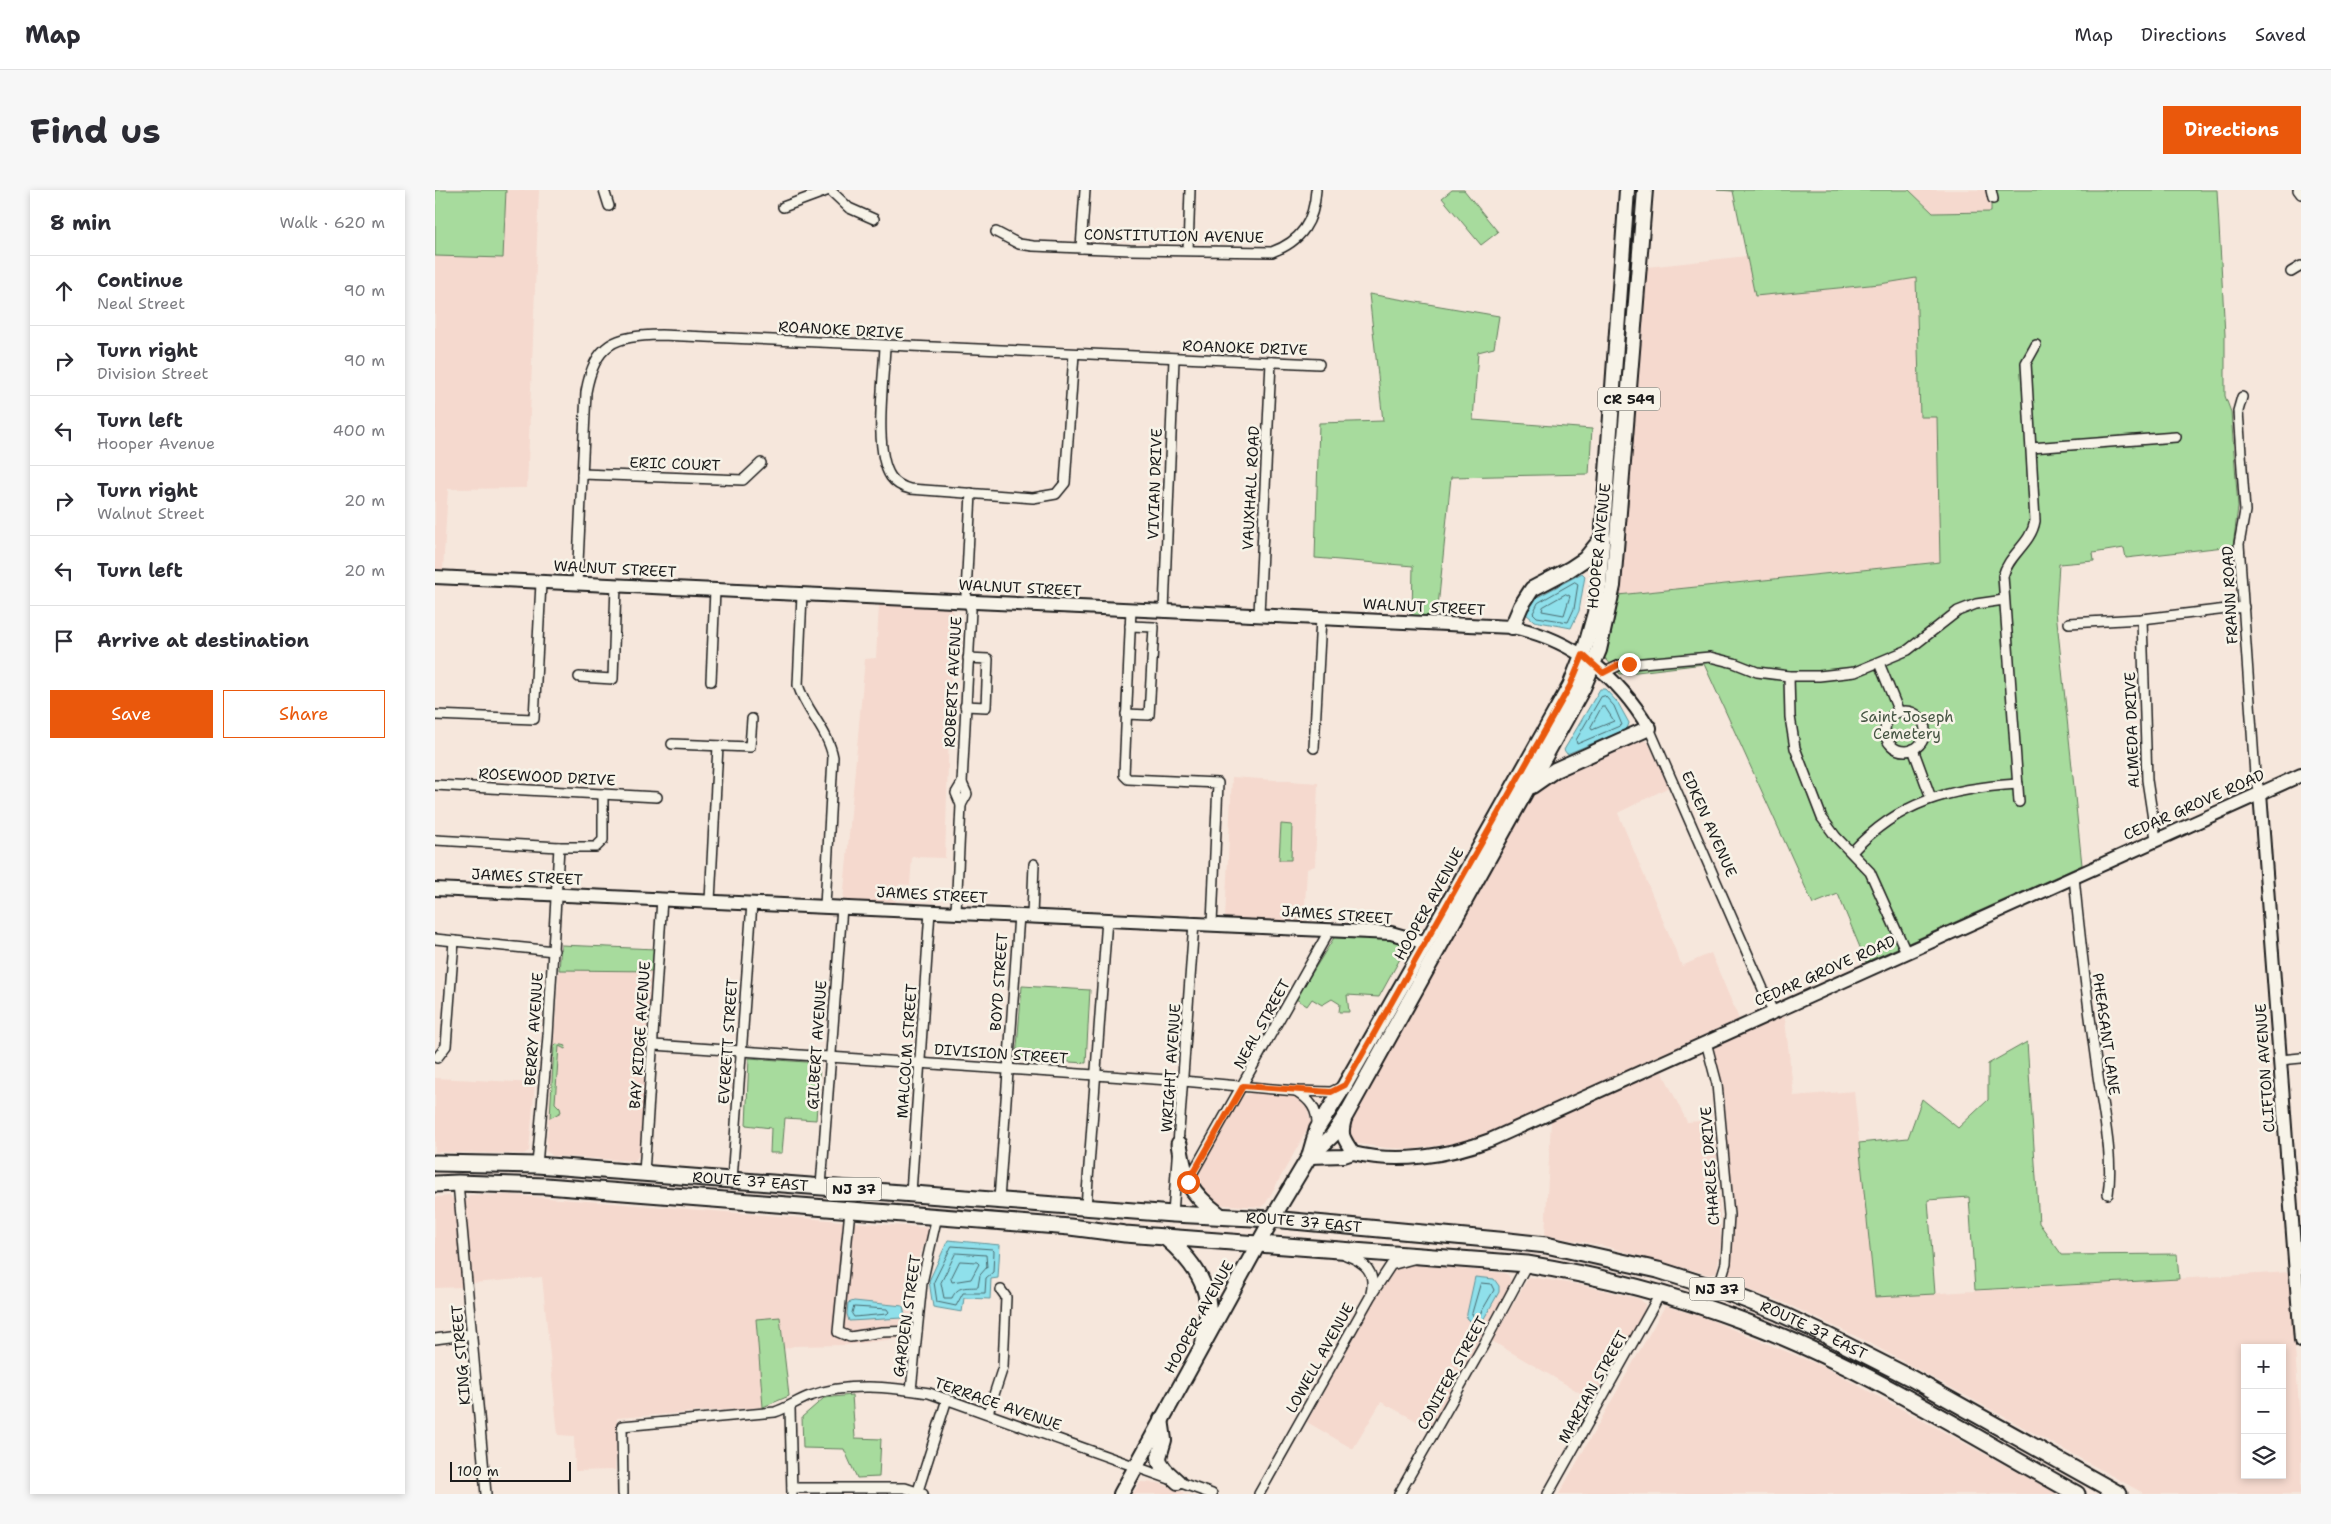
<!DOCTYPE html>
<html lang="en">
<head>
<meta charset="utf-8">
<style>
  :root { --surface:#fff; --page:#f7f7f7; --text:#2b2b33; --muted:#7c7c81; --line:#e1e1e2; --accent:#ea580c }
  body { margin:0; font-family:"Shantell Sans",sans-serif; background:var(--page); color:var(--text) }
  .controls { position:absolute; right:15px; bottom:15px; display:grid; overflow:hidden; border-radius:0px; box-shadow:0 2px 8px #0003 }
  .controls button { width:45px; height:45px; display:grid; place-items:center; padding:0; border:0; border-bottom:1px solid var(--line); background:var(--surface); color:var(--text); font:25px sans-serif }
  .scale { position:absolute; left:15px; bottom:12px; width:121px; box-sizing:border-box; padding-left:5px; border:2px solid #1c1c1c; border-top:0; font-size:14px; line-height:18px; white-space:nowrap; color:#1c1c1c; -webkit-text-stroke:4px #f7f3e8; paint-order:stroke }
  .stop { position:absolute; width:15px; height:15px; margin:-11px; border:4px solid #ea580c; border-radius:50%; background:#fff }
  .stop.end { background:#ea580c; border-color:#fff; box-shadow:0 1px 5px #0008 }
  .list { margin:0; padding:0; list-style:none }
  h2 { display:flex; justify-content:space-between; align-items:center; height:65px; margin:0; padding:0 20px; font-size:21px }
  h2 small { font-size:16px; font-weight:400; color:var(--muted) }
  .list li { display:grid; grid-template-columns:32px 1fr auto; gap:15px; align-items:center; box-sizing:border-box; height:70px; padding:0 20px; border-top:1px solid var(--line) }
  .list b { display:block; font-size:19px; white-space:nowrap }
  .list p { margin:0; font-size:16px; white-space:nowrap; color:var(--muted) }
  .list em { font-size:16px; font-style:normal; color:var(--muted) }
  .actions { display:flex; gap:10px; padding:15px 20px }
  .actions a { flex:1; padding:11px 0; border:1px solid var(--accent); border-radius:0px; text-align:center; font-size:18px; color:var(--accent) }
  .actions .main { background:var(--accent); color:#fff }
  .icon { flex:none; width:28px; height:28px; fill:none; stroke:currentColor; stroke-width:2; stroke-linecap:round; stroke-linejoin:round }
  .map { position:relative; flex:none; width:1866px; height:1304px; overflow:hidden; border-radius:0px }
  header { display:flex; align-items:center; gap:30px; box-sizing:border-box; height:70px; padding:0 25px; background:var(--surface); border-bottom:1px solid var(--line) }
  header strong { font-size:24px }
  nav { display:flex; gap:28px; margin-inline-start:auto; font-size:18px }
  .intro { display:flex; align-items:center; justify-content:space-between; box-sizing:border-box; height:120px; padding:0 30px }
  h1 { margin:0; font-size:35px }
  .button { padding:12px 22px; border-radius:0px; background:var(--accent); color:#fff; font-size:18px; font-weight:700 }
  main { display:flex; gap:30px; padding:0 30px }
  aside { flex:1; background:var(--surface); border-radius:0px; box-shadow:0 2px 8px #0003 }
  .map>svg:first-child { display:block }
  .built { fill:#f5d9ce; fill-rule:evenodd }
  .green { fill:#a7db9d; stroke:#627c5c }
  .water { fill:#8fe0eb; stroke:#619298 }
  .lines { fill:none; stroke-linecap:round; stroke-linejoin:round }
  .shore { stroke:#4a6a6f; stroke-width:1 }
  .street-casing { stroke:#1c1c1c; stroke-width:12 }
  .secondary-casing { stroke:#1c1c1c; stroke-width:16 }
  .primary-casing { stroke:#1c1c1c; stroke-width:18 }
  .highway-casing { stroke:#1c1c1c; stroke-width:19 }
  .street { stroke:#f7f3e8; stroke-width:9 }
  .secondary { stroke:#f7f3e8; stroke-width:12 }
  .primary { stroke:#f7f3e8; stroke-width:14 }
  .highway { stroke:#f7f3e8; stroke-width:15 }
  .route { stroke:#ea580c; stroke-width:6 }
  .labels { text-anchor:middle; stroke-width:5; stroke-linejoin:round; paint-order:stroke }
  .shield { fill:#f7f3e8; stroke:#5e5c59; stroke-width:1 }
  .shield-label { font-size:14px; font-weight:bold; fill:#1c1c1c }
  .street-label { font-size:15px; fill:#1c1c1c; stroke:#f7f3e8 }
  .park-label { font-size:15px; fill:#465543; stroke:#f7f3e8 }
</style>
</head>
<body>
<header>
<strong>Map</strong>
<nav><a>Map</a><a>Directions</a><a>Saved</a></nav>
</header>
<div class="intro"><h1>Find us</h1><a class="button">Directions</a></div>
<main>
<aside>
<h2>8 min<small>Walk · 620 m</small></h2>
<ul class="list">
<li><svg class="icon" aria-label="ahead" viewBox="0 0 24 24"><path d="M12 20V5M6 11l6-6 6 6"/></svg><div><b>Continue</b><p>Neal Street</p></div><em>90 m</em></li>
<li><svg class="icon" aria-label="right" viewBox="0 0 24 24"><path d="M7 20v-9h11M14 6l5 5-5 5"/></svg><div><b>Turn right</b><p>Division Street</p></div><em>90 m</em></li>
<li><svg class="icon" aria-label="left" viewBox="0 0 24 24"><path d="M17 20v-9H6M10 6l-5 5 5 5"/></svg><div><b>Turn left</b><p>Hooper Avenue</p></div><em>400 m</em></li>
<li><svg class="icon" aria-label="right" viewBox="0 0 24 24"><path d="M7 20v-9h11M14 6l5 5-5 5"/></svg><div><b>Turn right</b><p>Walnut Street</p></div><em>20 m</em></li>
<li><svg class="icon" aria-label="left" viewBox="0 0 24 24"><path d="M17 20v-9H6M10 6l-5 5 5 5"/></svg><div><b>Turn left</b></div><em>20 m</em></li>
<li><svg class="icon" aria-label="arrive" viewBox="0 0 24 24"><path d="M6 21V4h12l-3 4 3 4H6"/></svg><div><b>Arrive at destination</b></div></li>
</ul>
<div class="actions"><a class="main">Save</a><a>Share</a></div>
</aside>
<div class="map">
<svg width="1866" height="1304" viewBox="0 0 1866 1304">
  <rect width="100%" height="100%" fill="#f6e7dc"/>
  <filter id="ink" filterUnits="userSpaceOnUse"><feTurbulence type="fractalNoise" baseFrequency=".02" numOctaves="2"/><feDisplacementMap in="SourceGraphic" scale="10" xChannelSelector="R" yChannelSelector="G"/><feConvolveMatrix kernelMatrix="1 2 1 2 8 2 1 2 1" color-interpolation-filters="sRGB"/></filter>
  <g filter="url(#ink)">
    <!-- built -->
    <g class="built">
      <path d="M0 0H104L92 298 13 299 8 380 0 379Z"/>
      <path d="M1474 0H1553L1556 22 1498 23Z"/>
      <path d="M1312 66 1320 106 1445 94 1481 87 1485 227H1502L1505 372 1183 405 1212 77Z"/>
      <path d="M444 415 518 418 510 668 477 667 475 695 464 694 460 713 408 711 430 469 441 468Z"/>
      <path d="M1203 549 1213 552 1234 597 1183 623 1247 776 1276 763 1304 829 1059 940 1026 952 979 959 953 958 916 953 910 936 1096 604 1109 590Z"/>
      <path d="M797 587 883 593 880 676 872 679 869 732 790 728Z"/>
      <path d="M124 780 219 781 205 964 200 971 118 966 111 961Z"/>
      <path d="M1349 822 1359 906 1419 901 1440 1107 1855 1082 1866 1249V1304H1710L1429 1150 1350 1113 1295 1093 1292 1086 1297 1060 1298 1021 1290 910 1279 858 1282 853ZM1810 1158H1847V1285H1810Z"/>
      <path d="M1226 879 1252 932 1280 930 1286 1052 1282 1082 1275 1085 1169 1056 1110 1045 1116 930Z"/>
      <path d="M0 888 100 893 94 961 89 964 0 962Z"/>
      <path d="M816 903 861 907 872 917 876 933 831 1013 826 1017 778 1014 760 997V988L804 908Z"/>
      <path d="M34 1005H75L495 1038 478 1084 475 1147 412 1155 359 1156 349 1159 345 1128 321 1129 328 1217 182 1228 180 1280 140 1281 139 1246 123 1245 107 1087 38 1093 30 1014Z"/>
      <path d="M15 1006 19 1010 29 1097 0 1098V1007Z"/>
      <path d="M967 1074 1070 1083 1074 1086 1076 1093 995 1238 946 1212 918 1259 872 1232 958 1077Z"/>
      <path d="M1095 1087 1146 1095 1205 1109 1210 1114 1209 1122 1159 1211 1057 1151 1092 1090Z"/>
      <path d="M1230 1116 1268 1127 1391 1178 1623 1304H1124Z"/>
      <path d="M706 1292 724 1293 754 1304H697Z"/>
    </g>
    <!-- green -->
    <g class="green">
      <path d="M0 0H71L68 68 0 66Z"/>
      <path d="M1017 0H1029L1063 42 1046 55 1007 8Z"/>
      <path d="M1282 0H1474L1498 23 1556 22V0H1782L1790 145V206L1796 222 1803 317 1798 356 1691 368 1689 358 1658 363 1659 371 1624 374 1621 421 1647 675 1431 772 1403 704 1378 714 1269 474 1185 484 1169 467 1183 405 1505 372 1502 227H1485L1481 88 1445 94 1320 106 1298 1Z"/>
      <path d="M934 104 1064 126 1059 158 1043 162 1038 230 1157 239 1154 284 1016 287 1002 427 977 426 978 376 880 368 884 233 948 231Z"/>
      <path d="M846 634 857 635 856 670H844Z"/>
      <path d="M900 746C915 746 963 746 971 758L944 807 912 805 914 822H904L905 814 897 809 887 815 877 809 872 816 861 809Z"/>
      <path d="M126 755 221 759 219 781 124 780Z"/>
      <path d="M587 796 655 800 651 873 581 869Z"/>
      <path d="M1592 852 1604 1033 1627 1065 1742 1064 1744 1089 1540 1100 1534 1007 1493 1010 1500 1104 1440 1107 1424 953 1473 948 1487 909 1523 938 1553 910V874Z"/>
      <path d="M121 854 131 856 130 859 124 856 120 913 125 918 126 922 115 928 119 856Z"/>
      <path d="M314 868 385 873 381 930 350 928 347 963H335L336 938 311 935Z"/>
      <path d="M345 1127 354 1206 328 1217 321 1129Z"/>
      <path d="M417 1205 420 1248 446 1249 444 1287 422 1288 409 1259 368 1258 367 1227 389 1208Z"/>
    </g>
    <!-- water -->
    <g class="water">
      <path d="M1147 383 1150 386 1144 421 1136 438 1099 431 1090 423 1099 409Z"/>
      <path d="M1165 499H1170L1183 513 1194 533 1192 539 1132 564 1129 560Z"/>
      <path d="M513 1050 565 1055 563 1088 556 1089 555 1109 529 1108 527 1122 498 1117 494 1091Z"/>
      <path d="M1040 1087 1059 1089 1064 1096V1102L1047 1132 1038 1133 1031 1128Z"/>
      <path d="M419 1111 468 1116 470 1126 468 1128 414 1131 412 1124 413 1113Z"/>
    </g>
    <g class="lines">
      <!-- shore -->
      <g class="shore">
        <path d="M1140 392 1143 394 1139 419 1133 432 1102 427 1098 423 1103 413Z"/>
        <path d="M1131 404 1135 406 1129 425 1107 421 1108 417Z"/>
        <path d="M1170 506 1179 516 1187 535 1142 554 1141 550 1166 507Z"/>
        <path d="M1167 517H1170L1179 531 1157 540 1156 537Z"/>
        <path d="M517 1056 557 1059 559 1061 558 1082 551 1088 550 1103H528L521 1116 502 1112 499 1092Z"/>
        <path d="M521 1063 551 1065 552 1077 545 1085 543 1097C531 1098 523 1095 517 1108H509L506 1093Z"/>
        <path d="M525 1071 542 1072 544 1074 536 1089 517 1092 516 1089Z"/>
        <path d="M1046 1093 1056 1094 1059 1100 1044 1126 1039 1127 1037 1124Z"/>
        <path d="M419 1117 452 1119 454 1122 452 1124 419 1127 417 1124Z"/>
      </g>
      <defs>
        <g id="street">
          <path d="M169 0 174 16"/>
          <path d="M395 0 414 18 439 29"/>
          <path d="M1556 0 1558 9"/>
          <path d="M1863 0 1866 4"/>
          <path d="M348 17 394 0"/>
          <path d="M561 42 584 54 598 56 695 60 837 62C867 51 879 31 881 0"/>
          <path d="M646 58 650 0"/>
          <path d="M753 60 755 0"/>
          <path d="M1856 82 1866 76"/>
          <path d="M450 156C449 188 438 261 456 287 461 294 467 297 475 299L598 308 621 304 630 293 639 164"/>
          <path d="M1807 207 1803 221 1810 321 1804 354 1820 585 1825 603"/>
          <path d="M1596 258 1741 247"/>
          <path d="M147 284 308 290 326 273"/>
          <path d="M142 394 151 202C160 153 179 146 226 145L884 174"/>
          <path d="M367 405 363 495C371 521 393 540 398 567L390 716"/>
          <path d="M696 419 689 585 693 589 783 593 777 734"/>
          <path d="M729 421 739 169"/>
          <path d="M824 424 836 172"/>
          <path d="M1707 429 1712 590 1721 649"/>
          <path d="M1634 433 1707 429 1809 417"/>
          <path d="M1444 473 1464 522"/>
          <path d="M1168 483 1185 475 1275 467 1299 473 1322 482 1354 486H1384L1420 482 1473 460 1523 421 1541 414 1569 410"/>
          <path d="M1354 486 1355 527 1360 558 1387 628 1401 647 1435 682 1471 762"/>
          <path d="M144 487 178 489 181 395"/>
          <path d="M276 491 280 400"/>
          <path d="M530 516 551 517 553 469 533 468"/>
          <circle cx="1470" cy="541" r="20"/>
          <path d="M691 524 714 525 719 437 695 436"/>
          <path d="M0 525 99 529 106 393"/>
          <path d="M1214 538 1338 822"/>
          <path d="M237 554 315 557 317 529"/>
          <path d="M879 558 886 428"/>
          <path d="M1478 559 1496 608"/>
          <path d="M0 595 222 607"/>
          <path d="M1584 612 1568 386C1574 364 1596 354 1600 331L1591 173 1601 155"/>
          <path d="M526 615 532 604 527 593"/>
          <path d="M0 650 124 657"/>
          <path d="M1417 662C1464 611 1516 598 1583 594"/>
          <path d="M1639 687C1645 751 1653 815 1662 879 1667 918 1679 966 1673 1004"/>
          <path d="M275 711 283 556"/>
          <path d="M521 722 526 615 521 603 527 593 536 420 531 404 536 303"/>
          <path d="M597 726 599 674"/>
          <path d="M0 749 119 761"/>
          <path d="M1271 852 1282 894 1294 1025 1291 1073 1283 1099"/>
          <path d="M219 855 748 891 861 901 896 902 908 896"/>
          <path d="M2 868 11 856 19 751"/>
          <path d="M1845 870 1866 868"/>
          <path d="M861 901C875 910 883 919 882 937"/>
          <path d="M102 975 113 846 124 657H161L168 650V604"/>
          <path d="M209 983 227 709"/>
          <path d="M297 990 317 713"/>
          <path d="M753 991 894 741"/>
          <path d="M23 993 51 1304"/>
          <path d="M386 996 407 717"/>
          <path d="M476 1003 495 721"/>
          <path d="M564 1010 584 725"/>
          <path d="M651 1017 672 729"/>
          <path d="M415 1020 403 1142 415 1147 447 1142 482 1141"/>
          <path d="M738 1024 759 733"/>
          <path d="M911 1065C930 1072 941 1082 936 1103"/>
          <path d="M0 1149 37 1144"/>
          <path d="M476 1200 487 1093 502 1026"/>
          <path d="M355 1218 357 1304"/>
          <path d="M553 1223 568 1177 571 1107 566 1100"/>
          <path d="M357 1298H470L488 1304"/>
          <path d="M188 1304 187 1236 340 1222C353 1218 363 1210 375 1206 412 1192 456 1197 494 1203L777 1304"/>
          <path d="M482 1304 512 1209"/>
          <path d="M824 1304 935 1107 956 1075 978 1069"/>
          <path d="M964 1304 1048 1156 1092 1074"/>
          <path d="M1113 1304 1225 1104"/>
        </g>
        <g id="secondary">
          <path d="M0 387 1077 437C1139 450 1182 485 1214 538"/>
          <path d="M1825 603 1866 1151"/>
          <path d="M0 699 956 743 991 753"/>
          <path d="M910 929C905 947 909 948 918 963"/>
          <path d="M874 967 909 966 918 963C963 974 1013 966 1055 950L1866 585"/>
        </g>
        <g id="primary">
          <path d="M1077 437 1086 416 1097 399 1135 379 1150 369 1168 347"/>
          <path d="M1097 596 1120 580 1214 538"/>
          <path d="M875 967 897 946 911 925 1148 498 1164 460 1178 396 1210 0"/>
          <path d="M726 1229 729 1250 724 1267 725 1273 730 1280 743 1292"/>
          <path d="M686 1304 837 1029 874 967 882 939 910 895 991 753 1135 496 1151 455 1160 423 1164 395 1192 0"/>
        </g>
        <g id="highway">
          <path d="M744 954C750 991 754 1002 784 1025"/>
          <path id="s1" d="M0 973 102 975 738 1024 837 1029 1074 1051 1111 1055 1223 1080 1283 1099 1342 1122 1391 1145 1474 1187 1684 1304"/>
          <path d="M0 994 23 993 111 996 635 1037 690 1044 1092 1074C1166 1086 1240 1105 1311 1132 1427 1176 1533 1244 1642 1304"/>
          <path d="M730 1047C750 1064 771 1087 773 1115 773 1127 770 1140 769 1151"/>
        </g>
      </defs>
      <!-- street casing -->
      <use href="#street" class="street-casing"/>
      <!-- secondary casing -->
      <use href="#secondary" class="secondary-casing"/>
      <!-- primary casing -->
      <use href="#primary" class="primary-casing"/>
      <!-- highway casing -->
      <use href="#highway" class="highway-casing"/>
      <!-- street -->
      <use href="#street" class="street"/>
      <!-- secondary -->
      <use href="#secondary" class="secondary"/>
      <!-- primary -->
      <use href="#primary" class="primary"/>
      <!-- highway -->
      <use href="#highway" class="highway"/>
    </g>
  </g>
  <g class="lines" filter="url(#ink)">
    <!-- route -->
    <path class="route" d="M753 992 808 896 896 902 910 895 1135 496 1148 465 1168 483 1185 474H1194"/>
  </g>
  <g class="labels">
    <!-- shield labels -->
    <g class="shield">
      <rect x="1163" y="197.5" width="62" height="23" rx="4"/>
      <rect x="391.5" y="987.5" width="55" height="23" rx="4"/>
      <rect x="1254.5" y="1087.5" width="55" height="23" rx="4"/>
    </g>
    <g class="shield-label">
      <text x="1194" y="214">CR 549</text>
      <text x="419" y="1004">NJ 37</text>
      <text x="1282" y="1104">NJ 37</text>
    </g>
    <!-- street labels -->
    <g class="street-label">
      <text transform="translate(739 46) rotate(1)" y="5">CONSTITUTION AVENUE</text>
      <text transform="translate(406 140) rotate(3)" y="5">ROANOKE DRIVE</text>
      <text transform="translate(810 158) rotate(2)" y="5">ROANOKE DRIVE</text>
      <text transform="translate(240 274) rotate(2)" y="5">ERIC COURT</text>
      <text transform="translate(720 294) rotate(-88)" y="5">VIVIAN DRIVE</text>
      <text transform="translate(816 298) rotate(-87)" y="5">VAUXHALL ROAD</text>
      <text transform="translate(1164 356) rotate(-84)" y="5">HOOPER AVENUE</text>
      <text transform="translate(180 379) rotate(3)" y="5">WALNUT STREET</text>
      <text transform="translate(585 398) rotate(3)" y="5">WALNUT STREET</text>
      <text transform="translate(1795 405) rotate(-93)" y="5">FRANN ROAD</text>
      <text transform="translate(989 417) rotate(3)" y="5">WALNUT STREET</text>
      <text transform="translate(518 492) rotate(-87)" y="5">ROBERTS AVENUE</text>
      <text transform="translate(1697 540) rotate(-92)" y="5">ALMEDA DRIVE</text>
      <text transform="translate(112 587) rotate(3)" y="5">ROSEWOOD DRIVE</text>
      <text transform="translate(1759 615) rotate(-24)" y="5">CEDAR GROVE ROAD</text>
      <text transform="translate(1274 634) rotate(66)" y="5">EDKEN AVENUE</text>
      <text transform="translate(92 687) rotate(3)" y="5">JAMES STREET</text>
      <text transform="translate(497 705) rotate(3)" y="5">JAMES STREET</text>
      <text transform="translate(994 714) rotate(-61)" y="5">HOOPER AVENUE</text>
      <text transform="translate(902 725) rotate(4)" y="5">JAMES STREET</text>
      <text transform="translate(1390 781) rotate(-24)" y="5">CEDAR GROVE ROAD</text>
      <text transform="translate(564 792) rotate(-86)" y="5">BOYD STREET</text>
      <text transform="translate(827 834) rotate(-61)" y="5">NEAL STREET</text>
      <text transform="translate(99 839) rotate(-86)" y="5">BERRY AVENUE</text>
      <text transform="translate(1671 844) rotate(82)" y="5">PHEASANT LANE</text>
      <text transform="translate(205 845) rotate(-86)" y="5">BAY RIDGE AVENUE</text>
      <text transform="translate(293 851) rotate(-86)" y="5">EVERETT STREET</text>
      <text transform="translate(382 855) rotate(-86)" y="5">GILBERT AVENUE</text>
      <text transform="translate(472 861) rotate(-86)" y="5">MALCOLM STREET</text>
      <text transform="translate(566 864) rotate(4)" y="5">DIVISION STREET</text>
      <text transform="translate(736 878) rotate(-86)" y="5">WRIGHT AVENUE</text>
      <text transform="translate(1830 878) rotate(-94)" y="5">CLIFTON AVENUE</text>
      <text transform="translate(1275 976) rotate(-94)" y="5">CHARLES DRIVE</text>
      <text dy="5" stroke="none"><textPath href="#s1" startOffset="316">ROUTE 37 EAST</textPath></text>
      <text dy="5" stroke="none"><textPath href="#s1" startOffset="871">ROUTE 37 EAST</textPath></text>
      <text transform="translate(472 1126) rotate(-82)" y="5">GARDEN STREET</text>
      <text transform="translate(764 1127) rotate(-61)" y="5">HOOPER AVENUE</text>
      <text dy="5" stroke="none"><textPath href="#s1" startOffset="1396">ROUTE 37 EAST</textPath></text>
      <text transform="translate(26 1165) rotate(-95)" y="5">KING STREET</text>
      <text transform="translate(885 1168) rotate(-61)" y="5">LOWELL AVENUE</text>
      <text transform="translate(1017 1183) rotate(-61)" y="5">CONIFER STREET</text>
      <text transform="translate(1158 1197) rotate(-61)" y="5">MARIAN STREET</text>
      <text transform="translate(563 1214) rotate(19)" y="5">TERRACE AVENUE</text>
    </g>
    <!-- park labels -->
    <g class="park-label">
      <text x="1472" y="532">Saint Joseph<tspan x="1472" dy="17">Cemetery</tspan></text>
    </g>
  </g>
</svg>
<div class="controls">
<button>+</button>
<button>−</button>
<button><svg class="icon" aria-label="layers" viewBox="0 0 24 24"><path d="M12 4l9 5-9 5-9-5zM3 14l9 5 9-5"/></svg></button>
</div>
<div class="scale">100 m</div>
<div class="stop" style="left:753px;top:992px"></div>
<div class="stop end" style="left:1194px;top:474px"></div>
</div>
</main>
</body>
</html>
